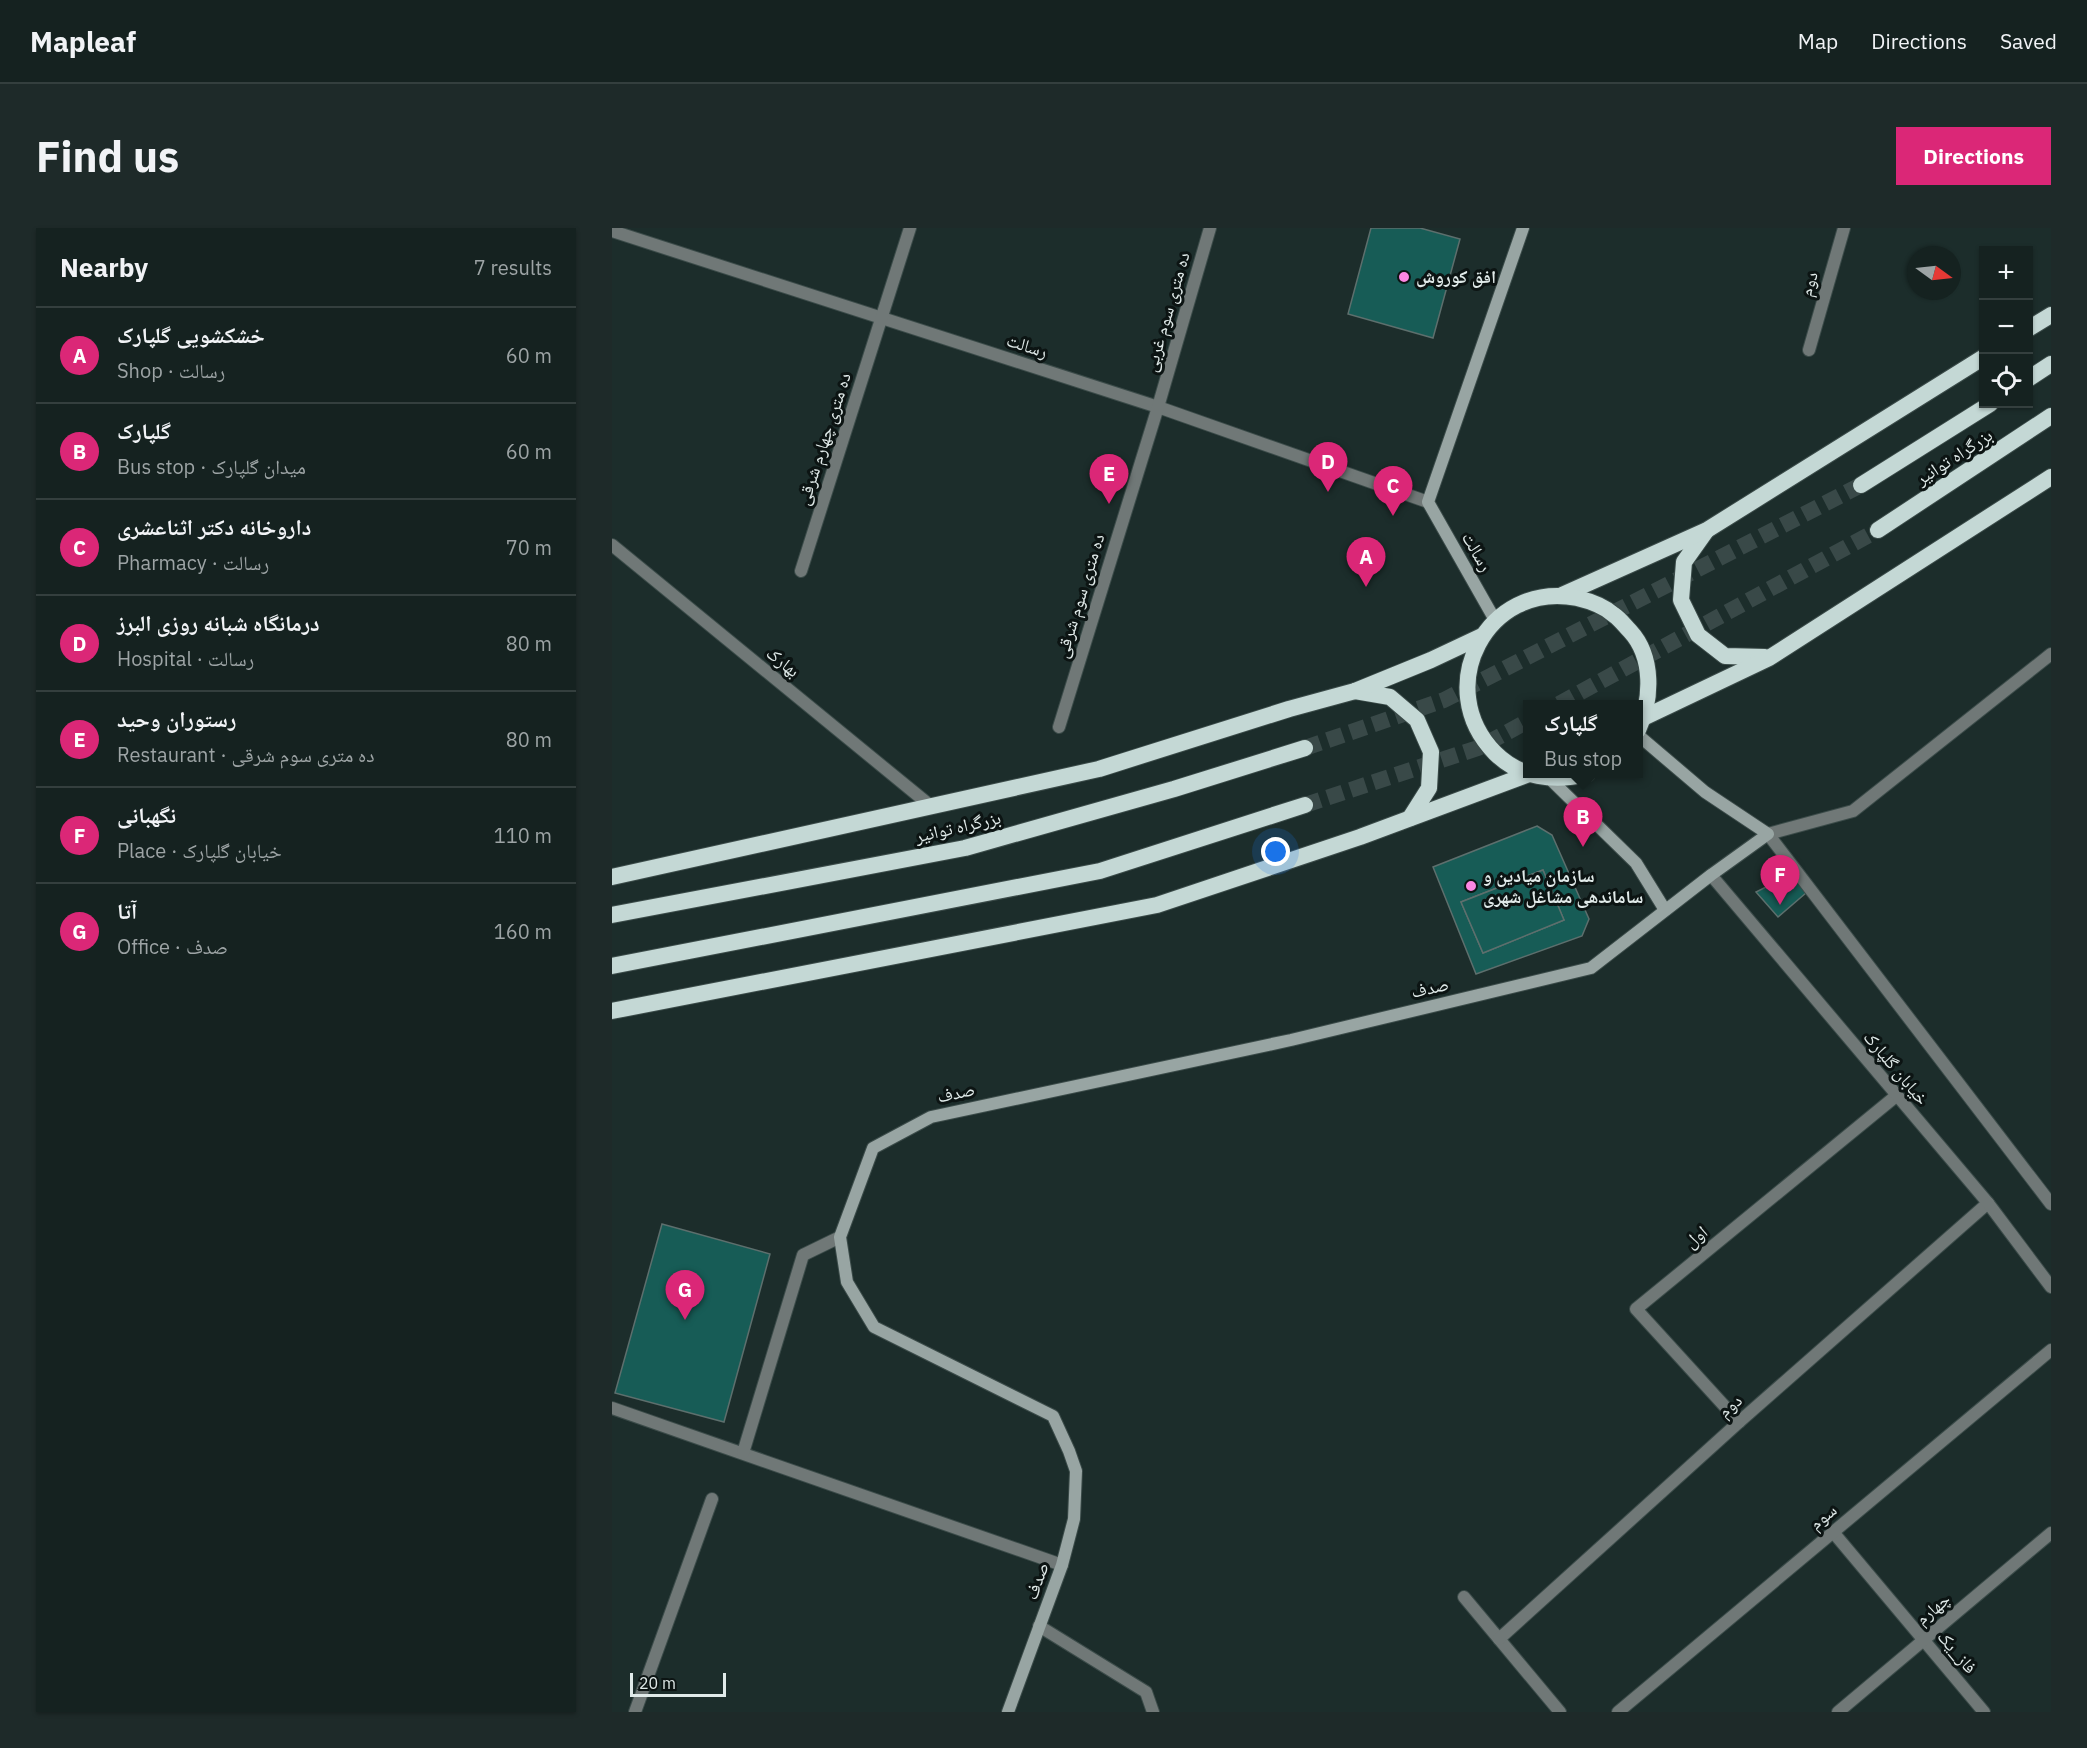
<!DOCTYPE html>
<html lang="en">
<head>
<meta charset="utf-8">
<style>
  :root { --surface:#152220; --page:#1e2a29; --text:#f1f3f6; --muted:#9da4a5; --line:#343f3e; --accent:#db2777 }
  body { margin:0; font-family:"IBM Plex Sans","Noto Naskh Arabic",sans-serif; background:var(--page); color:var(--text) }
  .controls { position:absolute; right:18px; top:18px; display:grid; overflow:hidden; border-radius:0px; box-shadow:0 2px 4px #0004 }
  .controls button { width:54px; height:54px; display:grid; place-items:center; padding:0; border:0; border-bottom:2px solid var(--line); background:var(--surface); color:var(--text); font:30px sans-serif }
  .compass { position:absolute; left:1295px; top:18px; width:54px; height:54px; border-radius:50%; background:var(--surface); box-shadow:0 2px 4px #0004; rotate:105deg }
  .scale { position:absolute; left:18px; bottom:15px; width:96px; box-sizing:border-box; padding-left:6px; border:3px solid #e0eae9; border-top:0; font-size:16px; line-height:21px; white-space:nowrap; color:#e0eae9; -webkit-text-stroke:4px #0c1413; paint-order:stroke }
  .you { position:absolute; left:664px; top:624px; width:21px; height:21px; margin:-15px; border:4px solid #fff; border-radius:50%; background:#1a73e8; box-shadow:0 0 0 9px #1a73e833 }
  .badge { display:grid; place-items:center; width:39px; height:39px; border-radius:50%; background:var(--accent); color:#fff; font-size:20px; font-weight:700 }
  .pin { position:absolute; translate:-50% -50px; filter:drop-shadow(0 2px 3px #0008) }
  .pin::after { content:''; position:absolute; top:32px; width:21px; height:18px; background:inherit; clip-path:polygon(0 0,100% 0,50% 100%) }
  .popup { position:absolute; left:911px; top:472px; width:120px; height:78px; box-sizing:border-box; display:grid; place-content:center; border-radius:0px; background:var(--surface); filter:drop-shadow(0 2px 4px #0005); font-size:20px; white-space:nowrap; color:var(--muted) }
  .popup b { font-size:22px; color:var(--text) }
  .popup::after { content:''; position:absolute; left:50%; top:100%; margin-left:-12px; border:12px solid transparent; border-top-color:var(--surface) }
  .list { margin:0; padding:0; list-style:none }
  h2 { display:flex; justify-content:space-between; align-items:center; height:78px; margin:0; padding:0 24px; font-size:26px }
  h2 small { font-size:20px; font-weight:400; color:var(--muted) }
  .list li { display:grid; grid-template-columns:39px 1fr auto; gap:18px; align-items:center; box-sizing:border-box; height:96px; padding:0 24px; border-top:2px solid var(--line) }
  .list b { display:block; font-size:22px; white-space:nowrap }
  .list p { margin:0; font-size:20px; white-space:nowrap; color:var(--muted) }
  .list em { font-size:20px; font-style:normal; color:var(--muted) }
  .icon { flex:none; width:33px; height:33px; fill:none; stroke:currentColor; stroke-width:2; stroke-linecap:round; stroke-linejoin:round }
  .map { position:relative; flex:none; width:1439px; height:1484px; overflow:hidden; border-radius:0px }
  header { display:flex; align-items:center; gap:36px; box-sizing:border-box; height:84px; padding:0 30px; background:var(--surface); border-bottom:2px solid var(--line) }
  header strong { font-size:28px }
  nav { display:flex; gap:33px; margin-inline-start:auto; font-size:21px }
  .intro { display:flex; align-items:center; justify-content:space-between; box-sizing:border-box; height:144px; padding:0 36px }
  h1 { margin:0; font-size:42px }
  .button { padding:15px 27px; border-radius:0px; background:var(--accent); color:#fff; font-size:21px; font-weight:700 }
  main { display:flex; gap:36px; padding:0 36px }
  aside { flex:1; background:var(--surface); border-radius:0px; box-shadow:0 2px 4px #0004 }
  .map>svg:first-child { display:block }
  .building { fill:#175c56; stroke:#5d6f6d; stroke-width:1.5; fill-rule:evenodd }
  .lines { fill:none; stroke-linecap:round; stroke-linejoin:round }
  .trunk-tunnel { stroke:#394948; stroke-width:16; stroke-dasharray:16 8; stroke-linecap:butt }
  .minor-casing { stroke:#3b4b49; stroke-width:14 }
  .tertiary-casing { stroke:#3b4b49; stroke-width:14 }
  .secondary-casing { stroke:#3b4b49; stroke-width:14 }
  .trunk-casing { stroke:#3b4b49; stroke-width:18 }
  .minor { stroke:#707877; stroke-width:12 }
  .tertiary { stroke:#707877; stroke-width:12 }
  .secondary { stroke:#98a5a3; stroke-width:12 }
  .trunk { stroke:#c4d8d5; stroke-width:16 }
  .poi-dot { fill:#fd86e2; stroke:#0c1413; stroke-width:2 }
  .labels { text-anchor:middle; stroke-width:6; stroke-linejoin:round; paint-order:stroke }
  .poi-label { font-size:18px; font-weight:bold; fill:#e0eae9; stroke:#0c1413; text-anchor:start }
  .street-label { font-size:18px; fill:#e0eae9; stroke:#0c1413 }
</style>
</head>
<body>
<header>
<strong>Mapleaf</strong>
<nav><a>Map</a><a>Directions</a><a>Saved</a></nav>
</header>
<div class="intro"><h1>Find us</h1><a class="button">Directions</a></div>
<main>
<aside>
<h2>Nearby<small>7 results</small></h2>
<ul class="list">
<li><span class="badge">A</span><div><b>خشکشویی گلپارک</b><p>Shop · رسالت</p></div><em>60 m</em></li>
<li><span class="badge">B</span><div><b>گلپارک</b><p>Bus stop · میدان گلپارک</p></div><em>60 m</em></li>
<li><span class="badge">C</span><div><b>داروخانه دکتر اثناعشری</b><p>Pharmacy · رسالت</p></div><em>70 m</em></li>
<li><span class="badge">D</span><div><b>درمانگاه شبانه روزی البرز</b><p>Hospital · رسالت</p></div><em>80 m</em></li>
<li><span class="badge">E</span><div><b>رستوران وحید</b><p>Restaurant · ده متری سوم شرقی</p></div><em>80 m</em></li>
<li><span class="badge">F</span><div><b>نگهبانی</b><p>Place · خیابان گلپارک</p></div><em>110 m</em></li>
<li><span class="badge">G</span><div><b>آتا</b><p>Office · صدف</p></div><em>160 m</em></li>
</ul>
</aside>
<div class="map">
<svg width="1439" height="1484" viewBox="0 0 1439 1484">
  <rect width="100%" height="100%" fill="#1c2d2b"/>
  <!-- building -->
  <g class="building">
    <path d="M759 0H808L848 11 821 110 736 86Z"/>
    <path d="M925 598 940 607 977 691 970 708 864 746 821 639ZM931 642 952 692 871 725 849 674Z"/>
    <path d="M931 642 952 692 871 725 849 674Z"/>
    <path d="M1180 646 1194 665 1166 689 1144 664Z"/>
    <path d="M50 996 158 1026 112 1194 3 1165Z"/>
  </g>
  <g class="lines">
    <!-- trunk-tunnel -->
    <g class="trunk-tunnel">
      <path d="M947 476 1266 302"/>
      <path d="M693 520 832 472 1249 257"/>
      <path d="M693 577 866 520 916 493"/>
    </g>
    <defs>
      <g id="minor">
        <path d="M0 3 546 179 816 274"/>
        <path d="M1197 122 1232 0"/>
        <path d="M0 317 320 579"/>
        <path d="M189 343 298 0"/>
        <path d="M447 499 546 179 598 0"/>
        <path d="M1156 606 1241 583 1439 426"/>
        <path d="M0 1180 450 1337"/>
        <path d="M1127 1194 1024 1081 1284 868"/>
        <path d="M131 1225 191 1027 228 1009"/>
        <path d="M1221 1304 1372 1484"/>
        <path d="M852 1369 948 1484"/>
        <path d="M427 1398 534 1464 541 1484"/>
        <path d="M887 1411 1127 1194 1376 975"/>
        <path d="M23 1484 100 1271"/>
        <path d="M1006 1484 1439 1122"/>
        <path d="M1226 1484 1439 1305"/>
      </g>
      <g id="tertiary">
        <path d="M1156 606 1439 976"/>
        <path d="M1099 647 1376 975 1439 1059"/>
      </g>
      <g id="secondary">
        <path d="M883 392 816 274 911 0"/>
        <path d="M937 550 1024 635 1053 682"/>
        <path d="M396 1484 450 1337 462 1291 464 1243 457 1223 441 1188 262 1099 235 1054 228 1009 261 920 319 889 679 812 979 740 1099 647 1156 606 1093 564 1026 507"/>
      </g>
      <g id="trunk">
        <path d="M1416 101 1439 87"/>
        <path d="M1416 151 1439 136"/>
        <path d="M1249 257 1378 176"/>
        <path d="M1266 302 1439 188"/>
        <path d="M1094 303 1072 334 1069 372 1086 407 1113 428 1153 429"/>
        <path d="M950 367 1095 302 1372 129"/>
        <path d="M743 463 778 469 805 492 819 524 817 560 798 590"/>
        <path d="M1033 489 1157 430 1439 249"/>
        <path d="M975 546C942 554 908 550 883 525 819 460 875 352 965 370 978 373 992 378 1002 387 1008 391 1013 398 1018 403 1042 429 1040 472 1026 502"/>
        <path d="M0 649 487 541 677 481 743 463 819 432 870 408"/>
        <path d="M0 687 353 620 562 561 693 520"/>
        <path d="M0 738 488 643 693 577"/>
        <path d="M0 783 545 677 748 609 917 546"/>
      </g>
    </defs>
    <!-- minor casing -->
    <use href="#minor" class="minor-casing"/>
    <!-- tertiary casing -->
    <use href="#tertiary" class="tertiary-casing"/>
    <!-- secondary casing -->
    <use href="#secondary" class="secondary-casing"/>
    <!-- trunk casing -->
    <use href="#trunk" class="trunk-casing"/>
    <!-- minor -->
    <use href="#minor" class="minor"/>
    <!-- tertiary -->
    <use href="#tertiary" class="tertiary"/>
    <!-- secondary -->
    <use href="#secondary" class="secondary"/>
    <!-- trunk -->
    <use href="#trunk" class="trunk"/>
  </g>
  <!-- markers -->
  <g class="poi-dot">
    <circle cx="792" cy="49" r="6"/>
    <circle cx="859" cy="658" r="6"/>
  </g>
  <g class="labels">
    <!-- poi labels -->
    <g class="poi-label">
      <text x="804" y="55">افق کوروش</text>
      <text x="871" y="654">سازمان میادین و<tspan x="871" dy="21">ساماندهی مشاغل شهری</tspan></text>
    </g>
    <!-- street labels -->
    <g class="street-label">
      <text transform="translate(1197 56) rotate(-74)" y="6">دوم</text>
      <text transform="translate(555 84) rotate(-74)" y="6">ده متری سوم غربی</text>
      <text transform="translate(415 118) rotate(18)" y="6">رسالت</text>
      <text transform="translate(212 211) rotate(-72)" y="6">ده متری چهارم شرقی</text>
      <text transform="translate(1342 229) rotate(-33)" y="6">بزرگراه توانیر</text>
      <text transform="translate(865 324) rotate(60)" y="6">رسالت</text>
      <text transform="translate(468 368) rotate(-73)" y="6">ده متری سوم شرقی</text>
      <text transform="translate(171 434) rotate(39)" y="6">بهارک</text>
      <text transform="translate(346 599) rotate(-13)" y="6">بزرگراه توانیر</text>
      <text transform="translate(818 760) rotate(-13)" y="6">صدف</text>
      <text transform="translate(1284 840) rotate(50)" y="6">خیابان گلپارک</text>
      <text transform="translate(344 865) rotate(-12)" y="6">صدف</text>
      <text transform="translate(1084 1009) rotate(-39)" y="6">اول</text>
      <text transform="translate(1118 1178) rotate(-42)" y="6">دوم</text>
      <text transform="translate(1211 1289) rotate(-40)" y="6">سوم</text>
      <text transform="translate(425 1353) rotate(-70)" y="6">صدف</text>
      <text transform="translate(1321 1381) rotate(-40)" y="6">چهارم</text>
      <text transform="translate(1345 1424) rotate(50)" y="6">فاز_یک</text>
    </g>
  </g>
</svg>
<div class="controls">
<button>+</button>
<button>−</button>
<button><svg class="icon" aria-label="locate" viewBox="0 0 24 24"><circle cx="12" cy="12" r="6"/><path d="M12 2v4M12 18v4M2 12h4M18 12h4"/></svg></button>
</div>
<svg class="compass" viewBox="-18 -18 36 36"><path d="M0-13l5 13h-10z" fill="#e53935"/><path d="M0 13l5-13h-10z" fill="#9da4a5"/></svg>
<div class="scale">20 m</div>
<div class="you"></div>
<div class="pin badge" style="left:754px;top:359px">A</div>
<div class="pin badge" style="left:971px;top:619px">B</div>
<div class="popup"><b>گلپارک</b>Bus stop</div>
<div class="pin badge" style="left:781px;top:288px">C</div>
<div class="pin badge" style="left:716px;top:264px">D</div>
<div class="pin badge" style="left:497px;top:276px">E</div>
<div class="pin badge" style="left:1168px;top:677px">F</div>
<div class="pin badge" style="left:73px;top:1092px">G</div>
</div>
</main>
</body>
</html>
